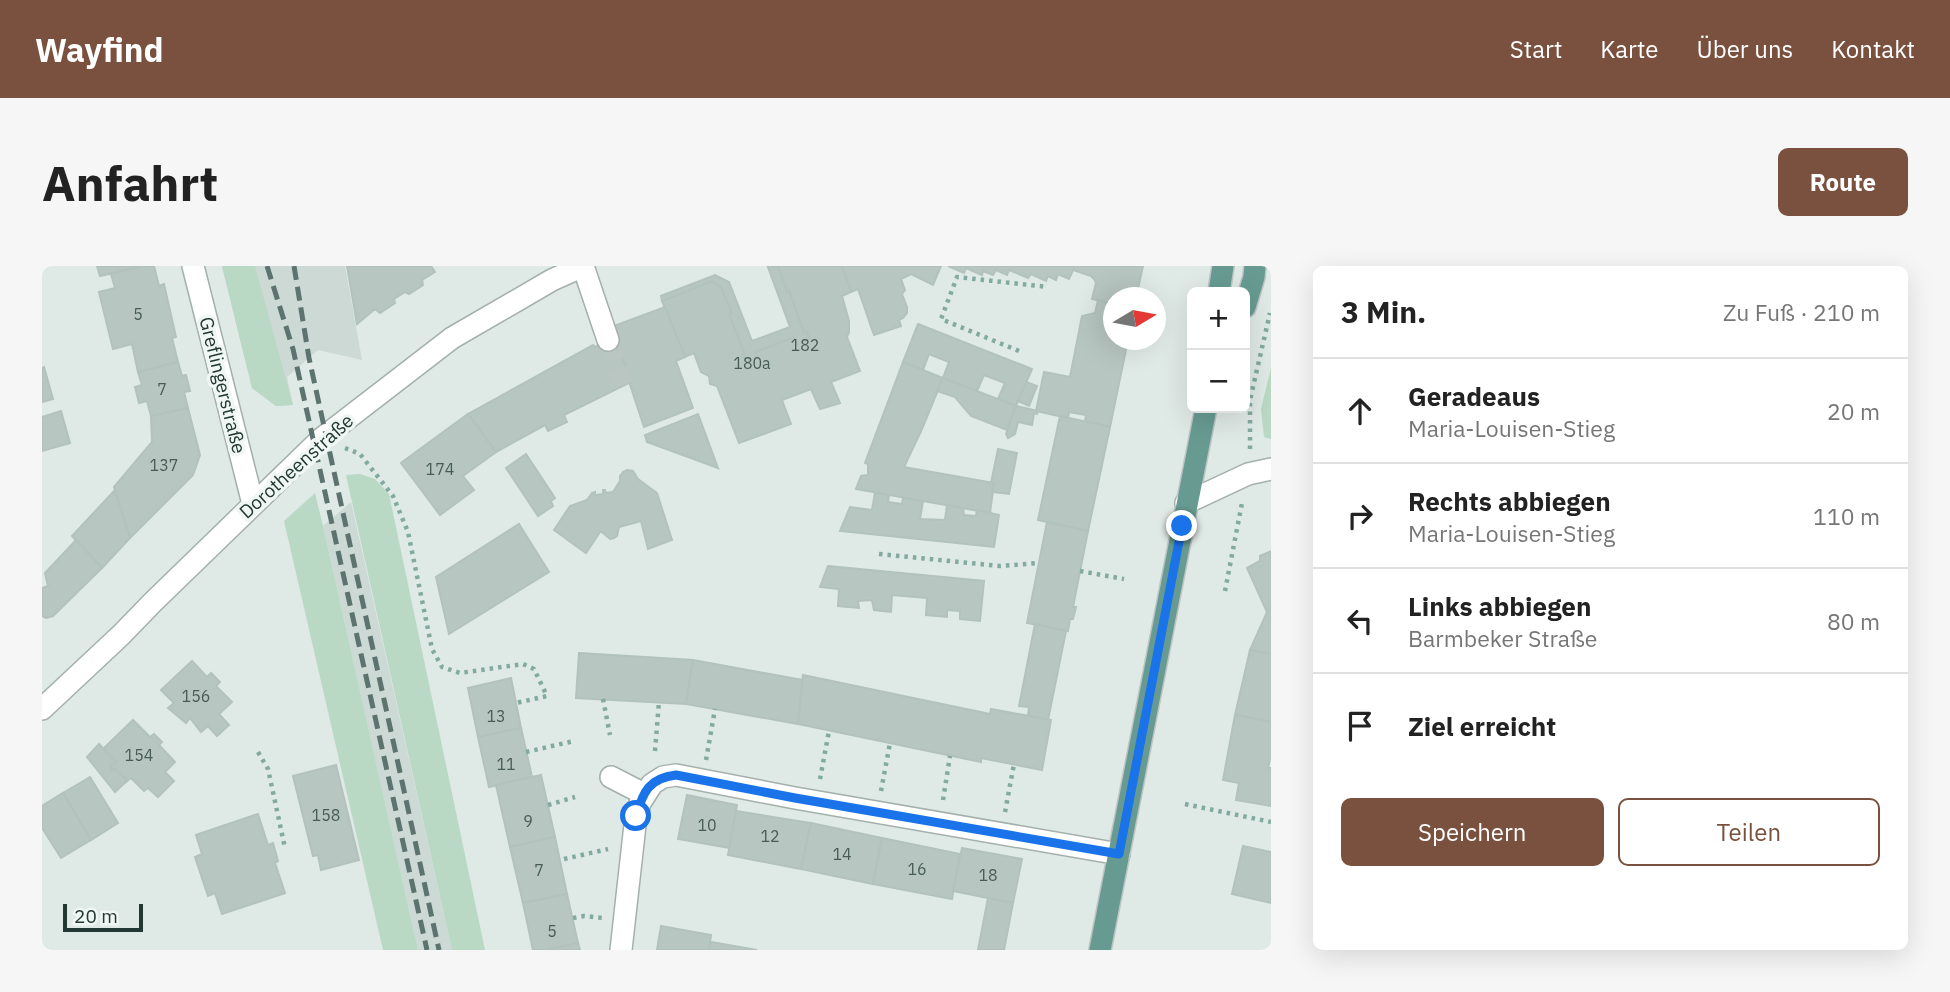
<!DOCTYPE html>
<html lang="de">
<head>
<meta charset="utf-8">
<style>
  :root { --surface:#fff; --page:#f6f6f6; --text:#222; --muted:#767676; --line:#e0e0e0; --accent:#7a513e }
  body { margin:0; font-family:"IBM Plex Sans",sans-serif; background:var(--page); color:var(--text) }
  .controls { position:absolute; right:21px; top:21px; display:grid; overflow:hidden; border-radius:10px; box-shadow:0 7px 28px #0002 }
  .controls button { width:63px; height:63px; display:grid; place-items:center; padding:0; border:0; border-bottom:2px solid var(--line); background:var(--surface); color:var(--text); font:35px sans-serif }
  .compass { position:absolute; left:1061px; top:21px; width:63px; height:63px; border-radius:50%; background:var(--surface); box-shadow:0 7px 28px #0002; rotate:80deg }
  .scale { position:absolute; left:21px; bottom:18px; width:80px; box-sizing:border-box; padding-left:7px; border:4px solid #223833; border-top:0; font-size:19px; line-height:24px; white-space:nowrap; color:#223833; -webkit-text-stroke:5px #eff6f3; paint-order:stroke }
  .stop { position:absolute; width:21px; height:21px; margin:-16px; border:5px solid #1a73e8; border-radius:50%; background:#fff }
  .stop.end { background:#1a73e8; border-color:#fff; box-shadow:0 2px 7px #0008 }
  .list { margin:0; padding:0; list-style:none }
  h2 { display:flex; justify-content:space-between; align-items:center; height:91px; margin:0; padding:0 28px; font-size:30px }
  h2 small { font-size:23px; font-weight:400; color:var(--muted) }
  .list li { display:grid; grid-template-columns:46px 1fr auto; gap:21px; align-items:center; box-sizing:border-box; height:105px; padding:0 28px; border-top:2px solid var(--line) }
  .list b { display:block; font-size:26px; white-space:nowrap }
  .list p { margin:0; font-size:23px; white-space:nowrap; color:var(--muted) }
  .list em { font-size:23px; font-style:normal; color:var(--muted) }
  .actions { display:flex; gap:14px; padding:21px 28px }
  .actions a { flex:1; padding:16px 0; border:2px solid var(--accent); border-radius:10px; text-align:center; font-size:24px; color:var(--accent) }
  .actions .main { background:var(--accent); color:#fff }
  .icon { flex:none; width:38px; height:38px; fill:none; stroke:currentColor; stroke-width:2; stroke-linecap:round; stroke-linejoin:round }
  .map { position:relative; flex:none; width:1229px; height:684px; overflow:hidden; border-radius:10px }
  header { display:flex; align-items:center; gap:42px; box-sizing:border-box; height:98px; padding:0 35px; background:var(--accent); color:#fff }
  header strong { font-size:33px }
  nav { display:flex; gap:38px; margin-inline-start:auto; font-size:24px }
  .intro { display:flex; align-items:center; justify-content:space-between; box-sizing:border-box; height:168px; padding:0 42px }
  h1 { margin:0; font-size:49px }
  .button { padding:18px 32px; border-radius:10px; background:var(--accent); color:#fff; font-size:24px; font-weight:700 }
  main { display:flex; gap:42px; padding:0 42px }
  aside { flex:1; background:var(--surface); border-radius:10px; box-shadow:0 7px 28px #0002 }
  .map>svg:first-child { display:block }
  .built { fill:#cdd9d4 }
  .green { fill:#b9d9c4 }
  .building { fill:#b8c6c1; stroke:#b2c2bc; stroke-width:2 }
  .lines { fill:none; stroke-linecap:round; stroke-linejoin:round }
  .minor-tunnel { stroke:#b9c6c1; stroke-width:21; stroke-dasharray:21 10; stroke-linecap:butt }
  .minor-casing { stroke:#a3b0ac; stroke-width:24 }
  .major-casing { stroke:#bdc3c2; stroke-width:24 }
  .path { stroke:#82aaa0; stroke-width:4.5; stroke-dasharray:3.5 5; stroke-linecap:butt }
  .minor { stroke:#fff; stroke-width:21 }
  .major { stroke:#679b91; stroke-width:21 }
  .rail { stroke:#5c736f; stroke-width:5; stroke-dasharray:14 7; stroke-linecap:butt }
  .route { stroke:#1a73e8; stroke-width:9 }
  .labels { text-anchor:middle; stroke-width:7; stroke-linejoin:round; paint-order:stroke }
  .number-label { font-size:16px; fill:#485c56 }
  .street-label { font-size:19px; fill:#223833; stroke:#eff6f3 }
</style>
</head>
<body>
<header>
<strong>Wayfind</strong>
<nav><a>Start</a><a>Karte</a><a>Über uns</a><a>Kontakt</a></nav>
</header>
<div class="intro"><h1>Anfahrt</h1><a class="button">Route</a></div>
<main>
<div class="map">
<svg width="1229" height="684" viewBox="0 0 1229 684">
  <rect width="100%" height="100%" fill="#dfe9e5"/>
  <!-- built -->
  <g class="built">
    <path d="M180 0H303L320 94 276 84 245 111 251 139 234 140 210 122Z"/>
    <path d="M309 236 410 684H376L281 260Z"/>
  </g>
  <!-- green -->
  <g class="green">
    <path d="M180 0H213L251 139 234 140 210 122Z"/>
    <path d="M1229 102V173L1222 171 1219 143Z"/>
    <path d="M318 208 333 213 347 228 443 684H410L304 209Z"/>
    <path d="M273 227 281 260 376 684H341L242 255Z"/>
  </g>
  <!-- building -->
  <g class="building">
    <path d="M55 0H102L58 10Z"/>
    <path d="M102 0H112L117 20 122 18 134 71 130 72 136 96 96 106 90 78 71 83 57 26 73 22 69 8Z"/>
    <path d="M305 0H389L393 6 380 14 381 19 367 28 363 26 352 33 353 37 338 47 333 43 315 58Z"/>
    <path d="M736 0H800L809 26 800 30 807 55V66L805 71 818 105 789 116 798 137 778 143 769 123 740 134 749 158 697 177 675 120 668 118 667 110 659 106 652 87 643 91 620 35 670 15 679 21 690 47 687 48 703 88 701 89 704 96 715 92 713 86 752 71 756 78 767 73 765 66 762 67 747 25 745 26Z"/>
    <path d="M736 0 745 26 747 25 762 67 765 66 767 73 756 78 752 71 713 86 715 92 704 96 701 89 703 88 687 48 690 47 679 21 670 15 620 35 619 30 673 9 687 16 710 75 748 61 726 1Z"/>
    <path d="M800 0H899L891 19 869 8 859 13 863 24 860 28 865 41V47L861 52 857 54 859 60 832 69 816 23 809 26Z"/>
    <path d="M906 0H1033L1027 13 1016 8 1014 14 1006 10 1004 15 989 8 986 12 967 4 965 9 954 4 951 9 941 5 940 9 924 2 922 7Z"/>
    <path d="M1033 0H1101L1094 32H1072V38L1050 33 1054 17 1052 13 1049 10 1031 4Z"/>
    <path d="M1056 34 1072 38V74H1086L1068 161 1043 155 1044 149 1027 146 1026 152 994 145 1002 106 1028 111 1040 50 1053 47Z"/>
    <path d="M623 41 643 91 634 95 651 142 602 161 569 61Z"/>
    <path d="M876 58 990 103 974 140 956 133 963 117 942 109 935 125 901 112 907 96 887 88 881 104 861 96Z"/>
    <path d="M573 70 589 116 522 149 525 156 506 165 503 159 454 186 426 148 551 79 553 81Z"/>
    <path d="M136 96 140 110 144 109 148 125 142 126 146 142 109 150 105 135 97 137 93 121 100 119 96 106Z"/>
    <path d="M861 96 901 112 880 163 862 201 952 217 948 247 814 223 819 210 826 209V198L823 197Z"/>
    <path d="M2 101 11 133 0 136V102Z"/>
    <path d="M901 112 974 140 965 164 929 150 913 131 895 125Z"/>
    <path d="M984 116 995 120 987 140 976 135Z"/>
    <path d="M974 140 996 145 995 148 992 147 990 159 976 156 973 168 966 172 964 168Z"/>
    <path d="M146 142 158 189 151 209 88 272 72 221 110 176 109 150Z"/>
    <path d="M19 145 28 177 0 185V151Z"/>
    <path d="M426 148 454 186 421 210 432 224 398 249 359 197Z"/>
    <path d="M656 148 676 202 605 176 603 169Z"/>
    <path d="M1018 150 1068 161 1046 265 996 254Z"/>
    <path d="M956 183 975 187 967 228 950 226 952 217H949Z"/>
    <path d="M484 188 513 232 509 235 511 240 496 250 464 202Z"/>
    <path d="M585 204 591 205 596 213 615 227 630 274 606 283 599 255 577 261 575 270 572 272 568 273 560 266H558L544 287 512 264 528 240 545 234 550 227 553 226V229L561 228V224H563L564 227 571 226 578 215V210L581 206Z"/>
    <path d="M73 224 88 272 60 302 30 270Z"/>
    <path d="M833 227 847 229 846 236 860 238 861 232 881 235 878 253 903 254 905 239 921 242 922 249 934 250 935 244 957 249 952 281 798 265 808 241 830 244Z"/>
    <path d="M1005 256 1046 265 1031 341H1034L1031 353H1028L1026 365 985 357Z"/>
    <path d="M477 258 507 306 407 368 394 311Z"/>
    <path d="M34 274 60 302 11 350 4 352 0 350V322L6 320 3 307Z"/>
    <path d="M1229 285V345L1225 346 1205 302 1218 295V290Z"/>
    <path d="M786 300 942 315 938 355 918 353V345L905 344V351L884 349 885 332 850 329 849 346 832 344 830 334 816 335 817 342 796 340 797 323 778 321Z"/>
    <path d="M1229 345V388L1208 384 1225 346Z"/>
    <path d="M993 358 1024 365 1006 454 986 450 987 441 977 440Z"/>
    <path d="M1208 384 1229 388V456L1193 449Z"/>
    <path d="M537 387 651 394 644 438 534 432Z"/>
    <path d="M651 394 761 414 756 458 644 438Z"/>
    <path d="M150 395 165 411 169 407 178 416 174 420 190 436 177 448 187 459 175 470 166 460 159 466 148 452 144 457 126 442 132 437 119 424Z"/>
    <path d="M761 409 948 448 949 443 1009 454 1000 504 939 492V496L756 458Z"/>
    <path d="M469 412 479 462 436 471 426 422Z"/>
    <path d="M1193 449 1229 456V488L1226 502H1229V540L1194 534 1197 517 1181 514Z"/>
    <path d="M91 454 108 471 112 468 120 476 117 479 133 496 123 506 132 515 116 531 106 522 102 525 89 512 85 515 73 503 70 504 68 500 74 496 61 483Z"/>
    <path d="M479 462 490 511 447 521 436 471Z"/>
    <path d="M57 478 74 496 68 500 70 504 73 503 85 515 73 526 45 491Z"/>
    <path d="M294 499 317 594 279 604 276 589 271 590 251 510Z"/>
    <path d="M499 509 513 571 468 581 454 519Z"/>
    <path d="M48 511 76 557 49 574 21 527Z"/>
    <path d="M21 527 49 574 19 592 0 562V540Z"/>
    <path d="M645 529 695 539 688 582 636 573Z"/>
    <path d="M694 545 769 557 759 603 686 589Z"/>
    <path d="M216 548 226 579 231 577 236 595 233 597 243 627 180 648 173 627 166 630 153 591 160 588 154 569Z"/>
    <path d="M769 557 840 572 831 618 759 603Z"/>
    <path d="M513 571 525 628 481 637 468 581Z"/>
    <path d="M840 572 918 588 910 633 831 618Z"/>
    <path d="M1201 580 1229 586V637L1190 628Z"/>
    <path d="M920 582 980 593 971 637 911 625Z"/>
    <path d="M525 628 536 677 505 684H491L481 637Z"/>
    <path d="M946 632 971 637 962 684H936Z"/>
    <path d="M619 660 669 669 667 684H615Z"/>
    <path d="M669 676 715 684H667Z"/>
    <path d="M536 677 538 684H505Z"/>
  </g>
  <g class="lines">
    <!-- minor-tunnel -->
    <path class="minor-tunnel" d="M566 74 581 119"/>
    <defs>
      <g id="minor">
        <path d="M151 0 211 238"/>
        <path d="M541 0 566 74"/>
        <path d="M1144 237 1206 208 1229 203"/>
        <path d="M0 443 79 369 111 336 279 173 410 72 510 14 541 0"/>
        <path d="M569 511 602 528"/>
        <path d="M579 684 594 550 598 537 610 518 621 511 634 509 753 532 1077 588"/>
      </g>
      <g id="major">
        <path d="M1177 26 1181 0"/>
        <path d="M1203 41 1212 11 1213 0"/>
        <path d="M1058 684 1164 142"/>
      </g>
    </defs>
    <!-- minor casing -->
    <use href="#minor" class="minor-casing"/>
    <!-- major casing -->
    <use href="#major" class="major-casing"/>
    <!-- path -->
    <g class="path">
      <path d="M977 85 899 53 915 11 1006 21"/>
      <path d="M303 182 318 188 351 230 366 266 390 383 400 401 418 407 481 398 492 403 505 430 474 437"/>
      <path d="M1208 183V134L1228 47"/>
      <path d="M837 288 958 300 997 297"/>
      <path d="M1038 305 1082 313"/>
      <path d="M1183 325 1200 237"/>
      <path d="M561 433 568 469"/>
      <path d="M613 485 617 436"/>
      <path d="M216 486 226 503 243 582"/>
      <path d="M484 486 532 475"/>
      <path d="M664 494 673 443"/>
      <path d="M778 513 787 465"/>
      <path d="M839 525 848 477"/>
      <path d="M901 534 908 490"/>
      <path d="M1143 538 1229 556"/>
      <path d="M506 539 533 531"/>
      <path d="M963 546 972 498"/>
      <path d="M522 593 566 583"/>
      <path d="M531 652 542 650 561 652"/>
    </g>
    <!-- minor -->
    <use href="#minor" class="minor"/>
    <!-- major -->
    <use href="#major" class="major"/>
    <!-- rail -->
    <g class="rail">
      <path d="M225 0 251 83 385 684"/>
      <path d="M252 0 267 92 397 684"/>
    </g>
  </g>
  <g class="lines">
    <!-- route -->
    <path class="route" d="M594 550C601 526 607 512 634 509L753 532 1077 588 1140 260"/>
  </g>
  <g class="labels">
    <!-- number labels -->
    <g class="number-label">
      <text x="96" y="54">5</text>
      <text x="763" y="85">182</text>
      <text x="710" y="103">180a</text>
      <text x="120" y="129">7</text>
      <text x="122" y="205">137</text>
      <text x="398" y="209">174</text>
      <text x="154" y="436">156</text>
      <text x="454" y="456">13</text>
      <text x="97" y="495">154</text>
      <text x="464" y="504">11</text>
      <text x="284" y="555">158</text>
      <text x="486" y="561">9</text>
      <text x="665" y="565">10</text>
      <text x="728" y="576">12</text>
      <text x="800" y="594">14</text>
      <text x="875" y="609">16</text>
      <text x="497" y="610">7</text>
      <text x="946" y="615">18</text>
      <text x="510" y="671">5</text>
    </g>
    <!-- street labels -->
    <g class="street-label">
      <text transform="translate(181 119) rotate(76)" y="7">Greflingerstraße</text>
      <text transform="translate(254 200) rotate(-42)" y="7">Dorotheenstraße</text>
    </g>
  </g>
</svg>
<div class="controls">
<button>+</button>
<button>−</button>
</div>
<svg class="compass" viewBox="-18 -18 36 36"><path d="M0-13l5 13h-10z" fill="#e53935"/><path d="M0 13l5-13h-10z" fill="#767676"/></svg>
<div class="scale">20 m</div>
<div class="stop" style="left:594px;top:550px"></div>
<div class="stop end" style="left:1140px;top:260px"></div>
</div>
<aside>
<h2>3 Min.<small>Zu Fuß · 210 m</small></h2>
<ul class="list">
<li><svg class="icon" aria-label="ahead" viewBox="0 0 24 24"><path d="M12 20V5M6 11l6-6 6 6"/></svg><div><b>Geradeaus</b><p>Maria-Louisen-Stieg</p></div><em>20 m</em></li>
<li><svg class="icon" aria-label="right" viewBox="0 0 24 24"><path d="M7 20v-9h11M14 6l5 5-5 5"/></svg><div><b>Rechts abbiegen</b><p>Maria-Louisen-Stieg</p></div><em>110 m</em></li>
<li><svg class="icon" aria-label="left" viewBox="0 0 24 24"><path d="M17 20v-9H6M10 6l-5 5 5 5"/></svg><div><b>Links abbiegen</b><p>Barmbeker Straße</p></div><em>80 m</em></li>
<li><svg class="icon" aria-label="arrive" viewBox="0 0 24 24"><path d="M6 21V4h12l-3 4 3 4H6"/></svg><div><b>Ziel erreicht</b></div></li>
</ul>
<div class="actions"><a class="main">Speichern</a><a>Teilen</a></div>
</aside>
</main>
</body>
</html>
